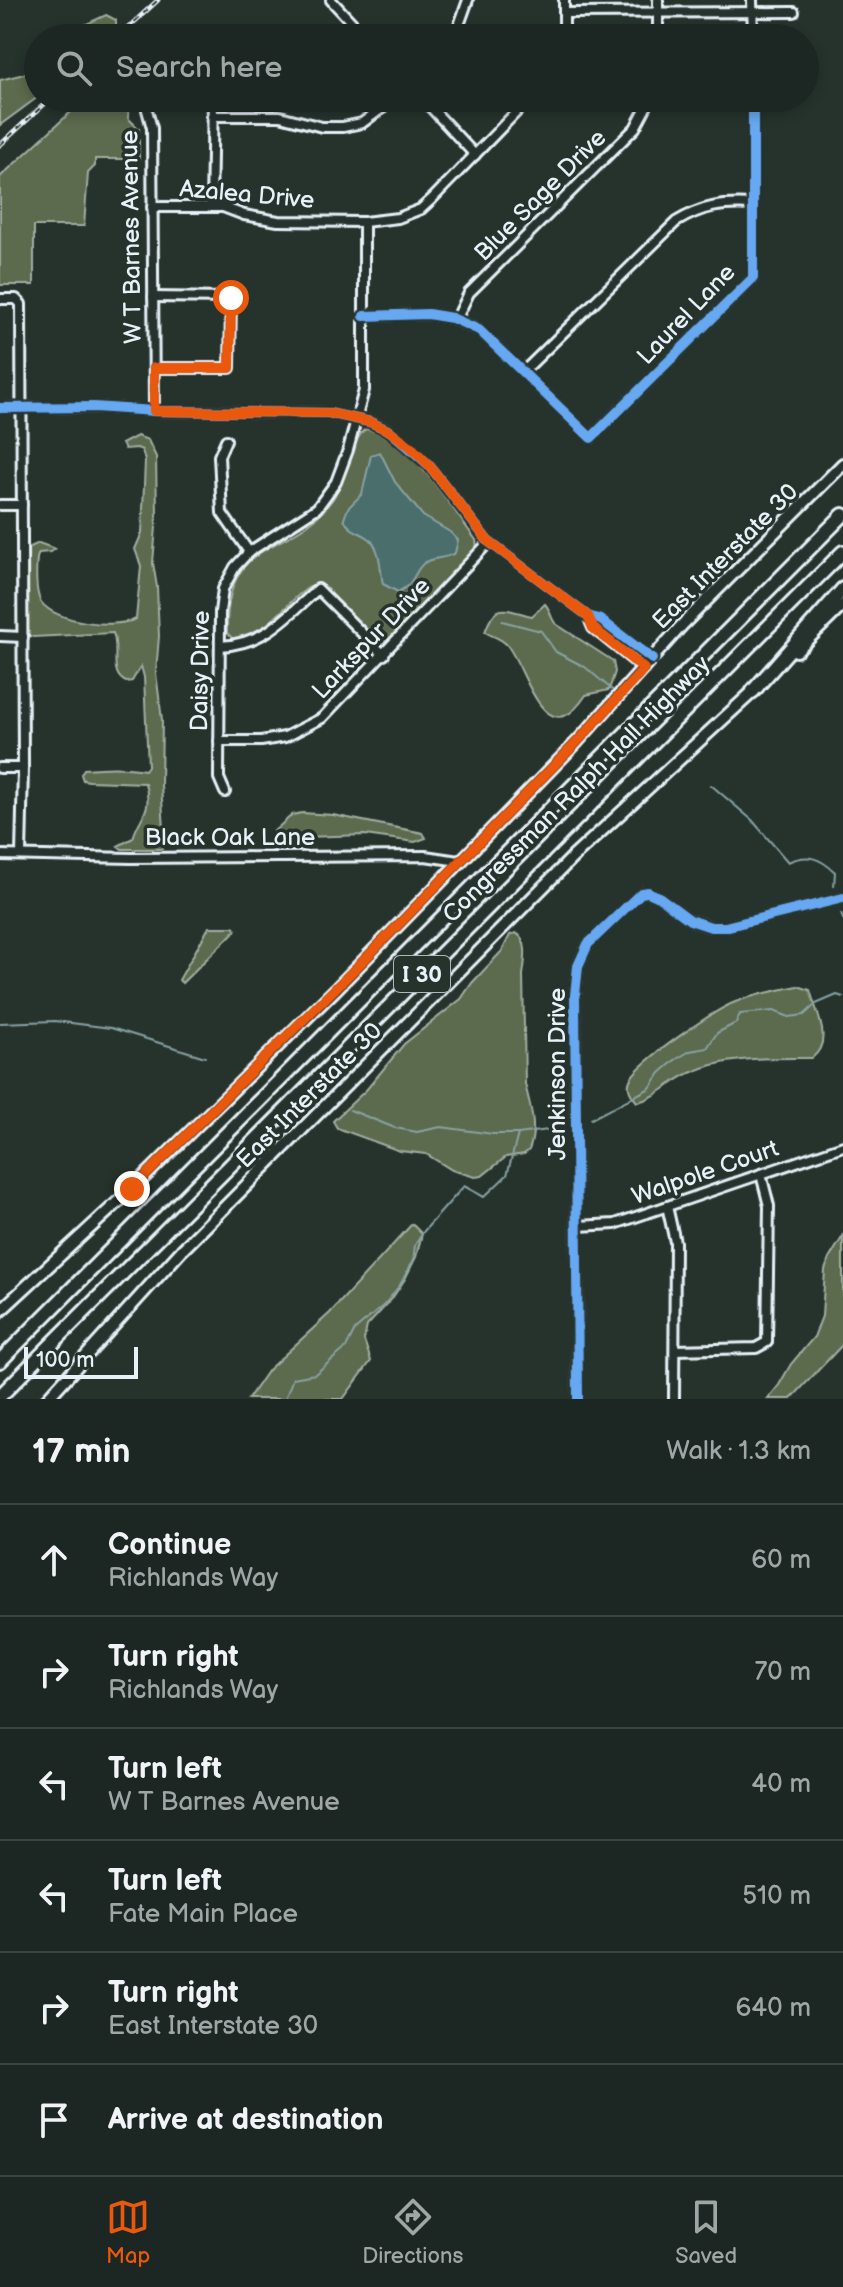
<!DOCTYPE html>
<html lang="en">
<head>
<meta charset="utf-8">
<style>
  :root { --surface:#1c2622; --page:#252e2a; --text:#f1f3f6; --muted:#a0a5a5; --line:#3a4340; --accent:#ea580c }
  body { margin:0; font-family:"Balsamiq Sans",sans-serif; background:var(--page); color:var(--text) }
  .scale { position:absolute; left:24px; bottom:20px; width:114px; box-sizing:border-box; padding-left:8px; border:4px solid #e8f1f8; border-top:0; font-size:22px; line-height:28px; white-space:nowrap; color:#e8f1f8; -webkit-text-stroke:6px #26332d; paint-order:stroke }
  .stop { position:absolute; width:24px; height:24px; margin:-18px; border:6px solid #ea580c; border-radius:50%; background:#fff }
  .stop.end { background:#ea580c; border-color:#fff; box-shadow:0 2px 8px #0008 }
  .list { margin:0; padding:0; list-style:none }
  h2 { display:flex; justify-content:space-between; align-items:center; height:104px; margin:0; padding:0 32px; font-size:34px }
  h2 small { font-size:26px; font-weight:400; color:var(--muted) }
  .list li { display:grid; grid-template-columns:52px 1fr auto; gap:24px; align-items:center; box-sizing:border-box; height:112px; padding:0 32px; border-top:2px solid var(--line) }
  .list b { display:block; font-size:30px; white-space:nowrap }
  .list p { margin:0; font-size:26px; white-space:nowrap; color:var(--muted) }
  .list em { font-size:26px; font-style:normal; color:var(--muted) }
  .icon { flex:none; width:44px; height:44px; fill:none; stroke:currentColor; stroke-width:2; stroke-linecap:round; stroke-linejoin:round }
  .map { position:relative; flex:none; width:843px; height:1399px; overflow:hidden }
  .search { position:absolute; background:var(--surface); box-shadow:0 4px 12px #0003; left:24px; right:24px; top:24px; height:88px; display:flex; align-items:center; gap:20px; box-sizing:border-box; padding:0 28px; border-radius:44px; color:var(--muted); font-size:30px }
  .sheet { height:776px; background:var(--surface) }
  nav { display:flex; justify-content:space-around; align-items:center; box-sizing:border-box; height:112px; border-top:2px solid var(--line); background:var(--surface); font-size:22px; color:var(--muted) }
  nav a { display:grid; justify-items:center; gap:4px }
  nav .on { color:var(--accent) }
  .map>svg:first-child { display:block }
  .green { fill:#5c6b4d; stroke:#a2aea2; stroke-width:2 }
  .water { fill:#496e6c; stroke:#89a2a4; stroke-width:2 }
  .lines { fill:none; stroke-linecap:round; stroke-linejoin:round }
  .stream { stroke:#89a2a4; stroke-width:2 }
  .minor-casing { stroke:#e8f1f8; stroke-width:14 }
  .major-casing { stroke:#e8f1f8; stroke-width:16 }
  .highway-casing { stroke:#e8f1f8; stroke-width:18 }
  .minor { stroke:#26332d; stroke-width:8 }
  .major { stroke:#26332d; stroke-width:10 }
  .highway { stroke:#26332d; stroke-width:12 }
  .rail-casing { stroke:#e8f1f8; stroke-width:5 }
  .rail { stroke:#26332d; stroke-width:2; stroke-dasharray:6; stroke-linecap:butt }
  .cycleway-casing { stroke:#26332d; stroke-width:15 }
  .cycleway { stroke:#66a8f1; stroke-width:10 }
  .route { stroke:#ea580c; stroke-width:10 }
  .labels { text-anchor:middle; stroke-width:7; stroke-linejoin:round; paint-order:stroke }
  .shield { fill:#26332d; stroke:#aeb8bb; stroke-width:2 }
  .shield-label { font-size:22px; font-weight:bold; fill:#e8f1f8 }
  .street-label { font-size:24px; fill:#e8f1f8; stroke:#26332d }
</style>
</head>
<body>
<div class="map">
<svg width="843" height="1399" viewBox="0 0 843 1399">
  <rect width="100%" height="100%" fill="#26332d"/>
  <filter id="ink" filterUnits="userSpaceOnUse"><feTurbulence type="fractalNoise" baseFrequency=".0125" numOctaves="2"/><feDisplacementMap in="SourceGraphic" scale="16" xChannelSelector="R" yChannelSelector="G"/><feConvolveMatrix kernelMatrix="1 2 1 2 8 2 1 2 1" color-interpolation-filters="sRGB"/></filter>
  <g filter="url(#ink)">
    <!-- green -->
    <g class="green">
      <path d="M106 15 116 20V32L104 38H69L84 25Z"/>
      <path d="M38 67V97L0 125V80L28 73Z"/>
      <path d="M86 98H125L129 102 128 118 139 129V159H95V166L88 173 84 226H34V285H0V177Z"/>
      <path d="M366 429C411 438 450 506 476 540L477 548 451 578 386 642H379L318 583C286 596 276 632 233 639L227 633C225 532 290 559 332 500 344 484 353 435 366 429Z"/>
      <path d="M137 436 148 440 156 457 157 515 153 563 157 587 159 636 156 673 162 720 161 785 165 844 162 849H122L118 846 133 838C140 814 153 813 145 783L89 781 83 780 81 774 84 769C105 767 125 766 145 770L148 766 144 677 141 666 132 681 126 682C108 674 120 650 113 633L33 637 28 635 27 623V553L28 548 39 543 55 549 50 552 39 553 37 558C36 569 35 593 41 602 56 623 115 629 136 619L141 566 135 549 142 533 145 461 142 450 137 448 125 449 122 444Z"/>
      <path d="M545 604C551 610 550 618 556 624L613 661 615 672 609 690 586 695C545 757 527 670 507 645 501 638 493 637 485 632 496 600 505 610 532 616Z"/>
      <path d="M302 813 333 815 423 833 426 838 415 842 365 835 275 838 273 832 292 815Z"/>
      <path d="M209 927H234L236 930 182 983 179 980Z"/>
      <path d="M516 933C529 940 525 961 523 975L525 1084C530 1106 538 1127 529 1150L524 1154 506 1157 482 1176 475 1177 452 1170 426 1154 400 1151 337 1128 333 1121 367 1089 404 1044 461 999 472 983 502 951 510 935Z"/>
      <path d="M798 986 810 990C816 1013 834 1041 812 1058 773 1058 726 1056 690 1073 671 1081 657 1098 637 1102 632 1096 626 1089 630 1080 638 1062 717 1008 738 1001 757 994 779 990 798 986Z"/>
      <path d="M412 1224 422 1234 416 1257 405 1279 391 1300 367 1326 364 1340 371 1361 343 1399H248L268 1370 330 1313Z"/>
      <path d="M843 1236V1344L791 1399H768L779 1385 791 1364 814 1337 822 1316 825 1270 829 1259Z"/>
    </g>
    <!-- water -->
    <path class="water" d="M380 452 395 482 423 516 450 532 458 540 455 553C446 559 433 557 424 563 413 572 416 583 398 592L383 584C380 570 381 550 370 539 360 531 350 532 344 519L348 508 362 494 371 455Z"/>
    <g class="lines">
      <!-- stream -->
      <g class="stream">
        <path d="M502 621 541 631 556 652 585 667 616 693"/>
        <path d="M711 785 752 820 788 862C808 853 820 858 835 872L834 886"/>
        <path d="M841 914 843 919"/>
        <path d="M0 1023 55 1021 111 1028 205 1057"/>
        <path d="M350 1110 395 1128 417 1132 441 1127 493 1134H518"/>
        <path d="M591 1119 650 1088 660 1073 675 1060 690 1051 707 1048 717 1033 736 1023 740 1014 774 1011 789 1017 804 1015 816 1004 837 995 843 997"/>
        <path d="M285 1399 293 1378 315 1374 346 1348 355 1330 384 1305 400 1285 413 1261 415 1245 424 1231 464 1186 484 1197 507 1175 518 1134 556 1129"/>
      </g>
      <defs>
        <g id="minor">
          <path d="M331 0 366 38"/>
          <path d="M564 0V38"/>
          <path d="M752 0 753 38"/>
          <path d="M564 13 794 12"/>
          <path d="M452 38 458 28 468 0"/>
          <path d="M658 38V0"/>
          <path d="M422 98 475 155"/>
          <path d="M147 110 152 128 154 411"/>
          <path d="M212 116H280L322 127H343L362 123 396 98"/>
          <path d="M152 207H223L244 215 278 221 364 222 398 218 421 209 433 198 530 98"/>
          <path d="M211 207 213 98"/>
          <path d="M153 297 231 298 230 368H154"/>
          <path d="M0 299H16L21 304 23 768 21 855"/>
          <path d="M364 316 428 314 452 318 479 330 591 438 753 278V98"/>
          <path d="M456 320 469 293 635 128 651 98"/>
          <path d="M523 372 676 222C702 206 723 203 753 205"/>
          <path d="M0 408 94 407 154 411 329 413 370 422 390 431 429 465 488 541 588 616 601 620 652 659"/>
          <path d="M226 440 219 456 222 513 249 552"/>
          <path d="M0 505H22"/>
          <path d="M588 616 593 628 644 669"/>
          <path d="M0 636 23 637"/>
          <path d="M220 646C265 644 286 617 318 589L384 655"/>
          <path d="M219 741H261L285 737 322 718 489 542"/>
          <path d="M0 768H23"/>
          <path d="M225 792 219 778 220 612 223 589 235 567 249 552 317 508 336 482 348 450 364 390V222"/>
          <path d="M0 855 131 858 425 856 459 861"/>
          <path d="M667 1206 675 1242 674 1399"/>
          <path d="M578 1226 615 1224 843 1146"/>
          <path d="M675 1350 756 1348 767 1342 769 1206 761 1174"/>
          <path d="M578 1399 575 995 578 966 588 944 641 893 648 892 659 897 690 920 711 927H725L843 898"/>
        </g>
        <g id="major">
          <path d="M796 651 843 605"/>
          <path d="M0 1311 132 1189 335 990 577 742 683 624 843 464"/>
          <path d="M47 1399 182 1250 573 857 758 687"/>
        </g>
        <g id="highway">
          <path d="M753 691 843 589"/>
          <path d="M0 1361 843 515"/>
          <path d="M0 1396 843 552"/>
        </g>
      </defs>
      <!-- minor casing -->
      <use href="#minor" class="minor-casing"/>
      <!-- major casing -->
      <use href="#major" class="major-casing"/>
      <!-- highway casing -->
      <use href="#highway" class="highway-casing"/>
      <!-- minor -->
      <use href="#minor" class="minor"/>
      <!-- major -->
      <use href="#major" class="major"/>
      <!-- highway -->
      <use href="#highway" class="highway"/>
      <defs>
        <g id="rail">
          <path d="M117 38 158 0"/>
          <path d="M0 145 51 98"/>
        </g>
      </defs>
      <!-- rail casing -->
      <use href="#rail" class="rail-casing"/>
      <!-- rail -->
      <use href="#rail" class="rail"/>
      <defs>
        <g id="cycleway">
          <path d="M364 316 428 314 452 318 479 330 591 438 753 278V98"/>
          <path d="M0 408 94 407 154 411 329 413 370 422 390 431 429 465 488 541 588 616 601 620 652 659"/>
          <path d="M578 1399 575 995 578 966 588 944 641 893 648 892 659 897 690 920 711 927H725L843 898"/>
        </g>
      </defs>
      <!-- cycleway casing -->
      <use href="#cycleway" class="cycleway-casing"/>
      <!-- cycleway -->
      <use href="#cycleway" class="cycleway"/>
    </g>
  </g>
  <g class="lines" filter="url(#ink)">
    <!-- route -->
    <path class="route" d="M132 1189 367 957 577 742 644 669 593 628 588 616 488 541 429 465 410 446 390 431 370 422 329 413 154 411V368H230L231 298"/>
  </g>
  <g class="labels">
    <!-- shield labels -->
    <rect class="shield" x="394" y="956" width="56" height="36" rx="6"/>
    <g class="shield-label">
      <text x="422" y="982">I 30</text>
    </g>
    <!-- street labels -->
    <g class="street-label">
      <text transform="translate(247 194) rotate(5)" y="8">Azalea Drive</text>
      <text transform="translate(540 195) rotate(-45)" y="8">Blue Sage Drive</text>
      <text transform="translate(131 237) rotate(-91)" y="8">W T Barnes Avenue</text>
      <text transform="translate(686 314) rotate(-46)" y="8">Laurel Lane</text>
      <text transform="translate(725 556) rotate(-45)" y="8">East Interstate 30</text>
      <text transform="translate(371 638) rotate(-46)" y="8">Larkspur Drive</text>
      <text transform="translate(200 671) rotate(-89)" y="8">Daisy Drive</text>
      <text transform="translate(576 789) rotate(-45)" y="8">Congressman Ralph Hall Highway</text>
      <text x="230" y="845">Black Oak Lane</text>
      <text transform="translate(557 1074) rotate(-90)" y="8">Jenkinson Drive</text>
      <text transform="translate(309 1095) rotate(-45)" y="8">East Interstate 30</text>
      <text transform="translate(705 1172) rotate(-19)" y="8">Walpole Court</text>
    </g>
  </g>
</svg>
<div class="scale">100 m</div>
<div class="stop" style="left:231px;top:298px"></div>
<div class="stop end" style="left:132px;top:1189px"></div>
<div class="search"><svg class="icon" aria-label="search" viewBox="0 0 24 24"><circle cx="10" cy="10" r="6"/><path d="M15 15l6 6"/></svg>Search here</div>
</div>
<section class="sheet">
<h2>17 min<small>Walk · 1.3 km</small></h2>
<ul class="list">
<li><svg class="icon" aria-label="ahead" viewBox="0 0 24 24"><path d="M12 20V5M6 11l6-6 6 6"/></svg><div><b>Continue</b><p>Richlands Way</p></div><em>60 m</em></li>
<li><svg class="icon" aria-label="right" viewBox="0 0 24 24"><path d="M7 20v-9h11M14 6l5 5-5 5"/></svg><div><b>Turn right</b><p>Richlands Way</p></div><em>70 m</em></li>
<li><svg class="icon" aria-label="left" viewBox="0 0 24 24"><path d="M17 20v-9H6M10 6l-5 5 5 5"/></svg><div><b>Turn left</b><p>W T Barnes Avenue</p></div><em>40 m</em></li>
<li><svg class="icon" aria-label="left" viewBox="0 0 24 24"><path d="M17 20v-9H6M10 6l-5 5 5 5"/></svg><div><b>Turn left</b><p>Fate Main Place</p></div><em>510 m</em></li>
<li><svg class="icon" aria-label="right" viewBox="0 0 24 24"><path d="M7 20v-9h11M14 6l5 5-5 5"/></svg><div><b>Turn right</b><p>East Interstate 30</p></div><em>640 m</em></li>
<li><svg class="icon" aria-label="arrive" viewBox="0 0 24 24"><path d="M6 21V4h12l-3 4 3 4H6"/></svg><div><b>Arrive at destination</b></div></li>
</ul>
</section>
<nav>
<a class="on"><svg class="icon" aria-label="map" viewBox="0 0 24 24"><path d="M3 6l6-2 6 2 6-2v14l-6 2-6-2-6 2zM9 4v14M15 6v14"/></svg>Map</a>
<a><svg class="icon" aria-label="directions" viewBox="0 0 24 24"><path d="M12 3l9 9-9 9-9-9zM9 14v-3h6M13 9l2 2-2 2"/></svg>Directions</a>
<a><svg class="icon" aria-label="saved" viewBox="0 0 24 24"><path d="M7 4h10v16l-5-4-5 4z"/></svg>Saved</a>
</nav>
</body>
</html>
